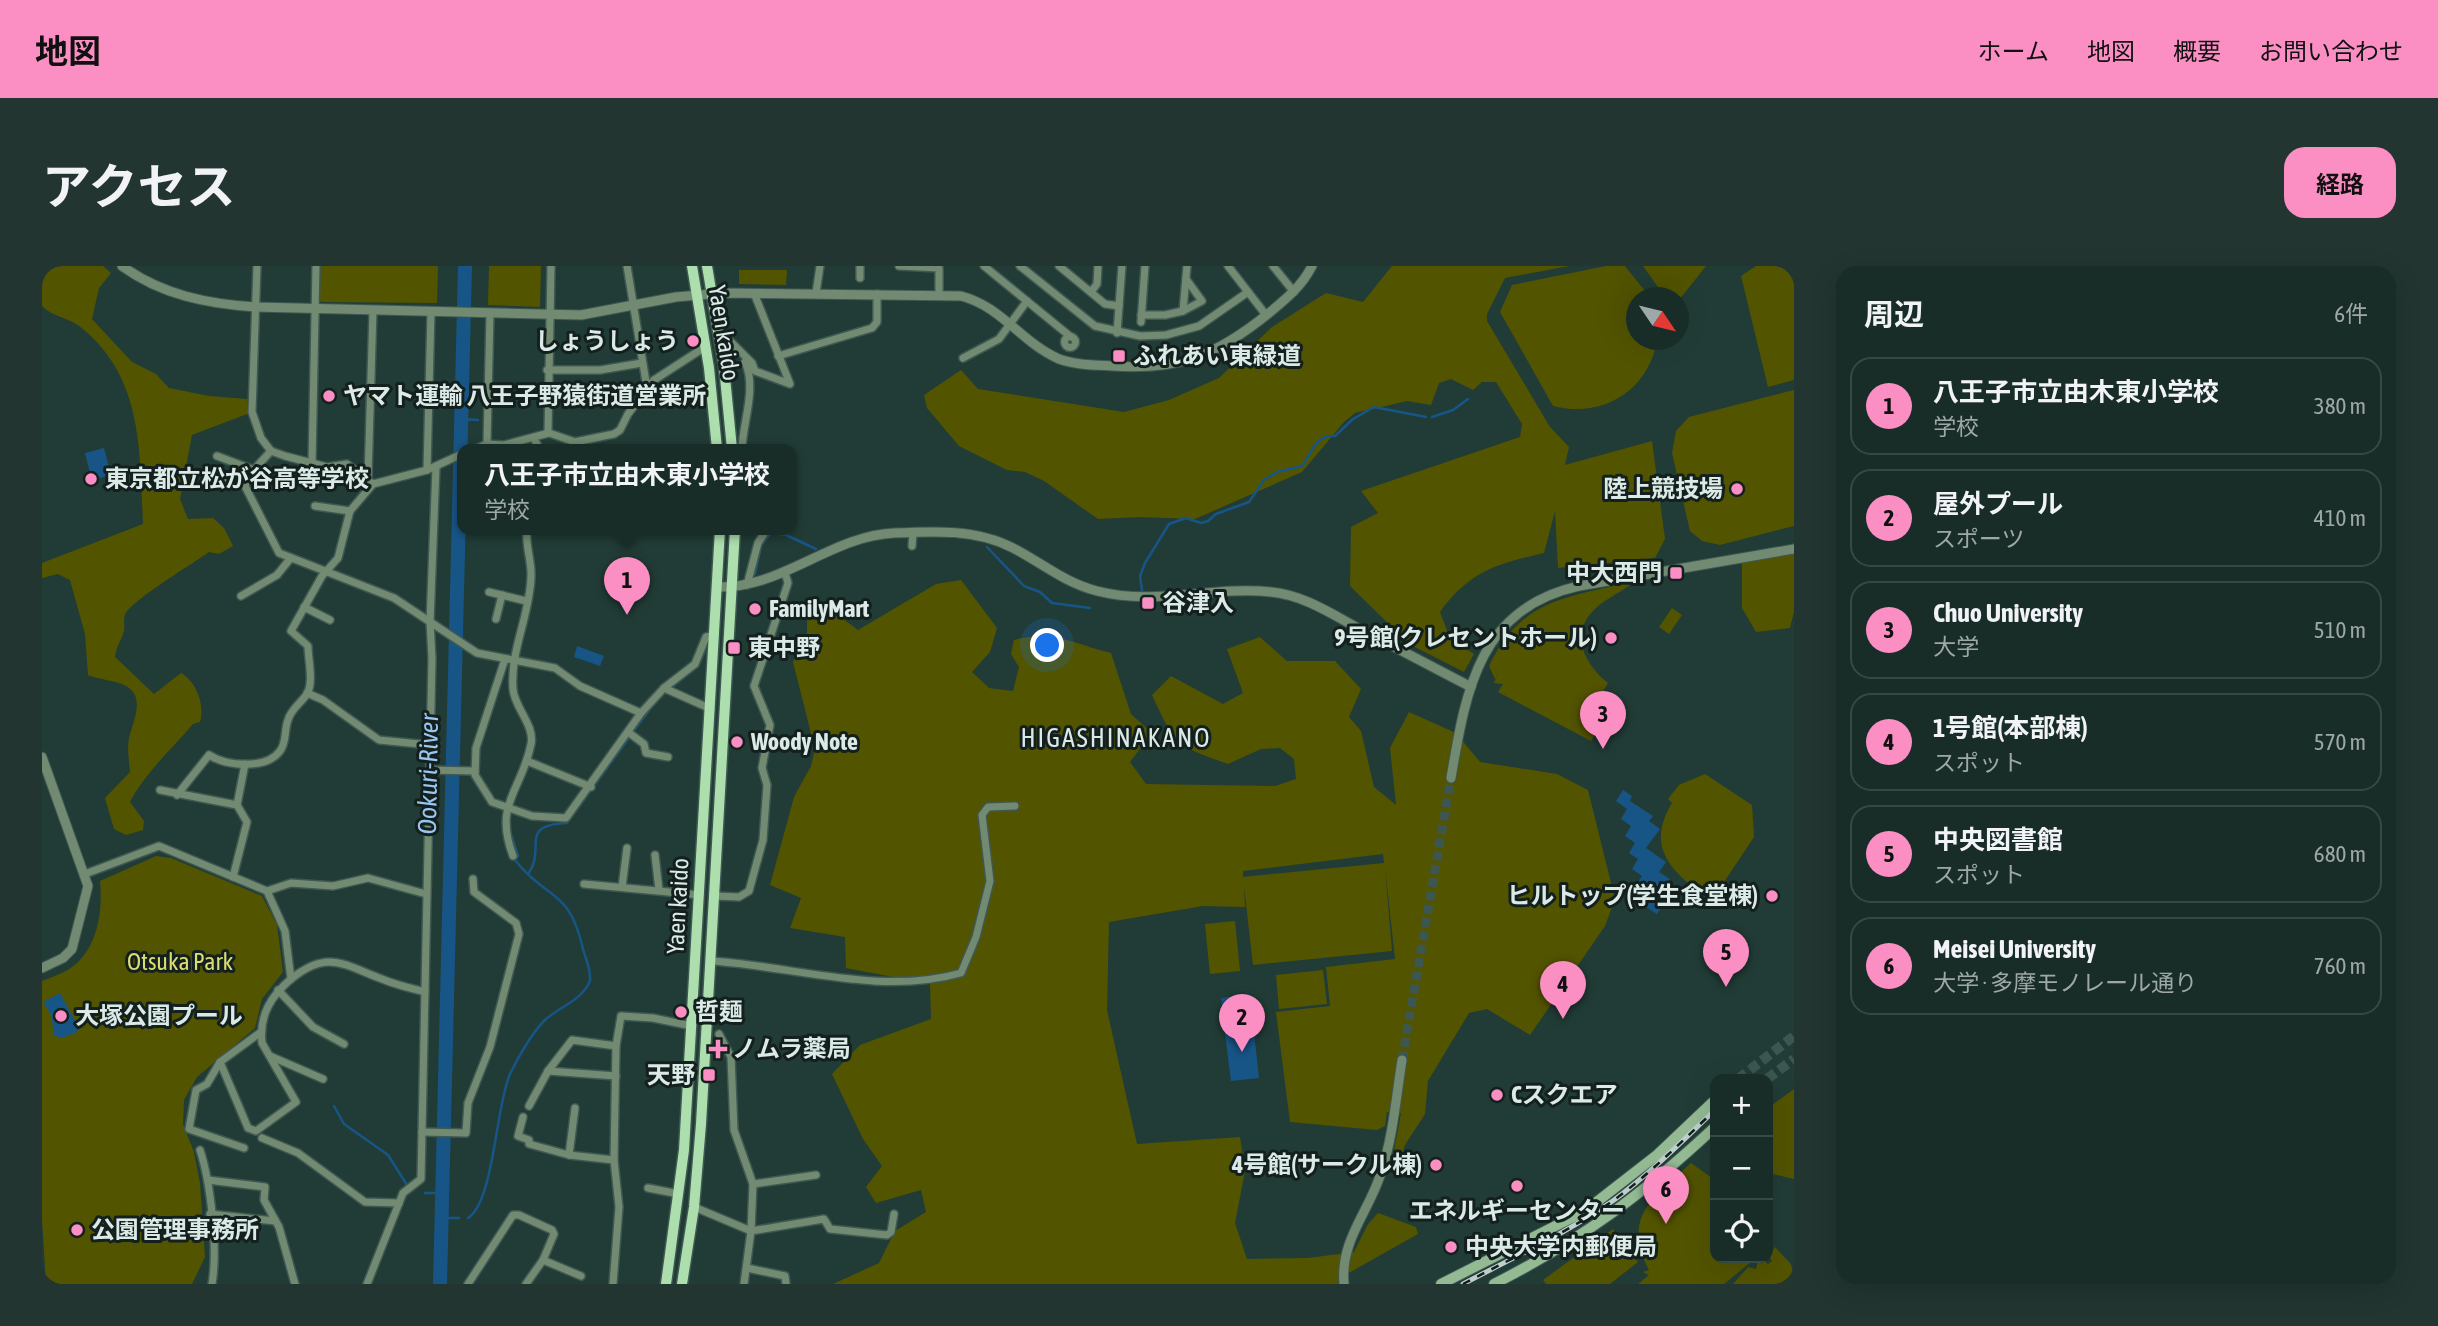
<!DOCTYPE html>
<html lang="ja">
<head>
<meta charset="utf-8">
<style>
  :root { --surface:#192d28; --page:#223530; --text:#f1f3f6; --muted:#9fa8a8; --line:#374945; --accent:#fb8fc3 }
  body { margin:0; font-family:"Asap Condensed","Noto Sans JP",sans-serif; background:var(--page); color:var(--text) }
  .controls { position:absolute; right:21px; bottom:21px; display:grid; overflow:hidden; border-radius:14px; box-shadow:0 7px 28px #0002 }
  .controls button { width:63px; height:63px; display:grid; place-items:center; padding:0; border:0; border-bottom:2px solid var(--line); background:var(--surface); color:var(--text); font:35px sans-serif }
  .compass { position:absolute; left:1584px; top:21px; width:63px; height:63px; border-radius:50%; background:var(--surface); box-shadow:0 7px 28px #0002; rotate:125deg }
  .you { position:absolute; left:1006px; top:380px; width:24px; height:24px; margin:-18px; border:5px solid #fff; border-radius:50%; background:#1a73e8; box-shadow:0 0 0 10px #1a73e833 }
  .badge { display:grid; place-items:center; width:46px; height:46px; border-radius:50%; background:var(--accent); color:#111; font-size:23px; font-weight:700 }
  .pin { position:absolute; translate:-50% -58px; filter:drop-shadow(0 2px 4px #0008) }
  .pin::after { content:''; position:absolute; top:37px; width:24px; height:21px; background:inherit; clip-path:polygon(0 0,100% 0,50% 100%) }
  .popup { position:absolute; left:415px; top:178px; width:340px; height:91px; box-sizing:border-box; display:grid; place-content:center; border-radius:14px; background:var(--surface); filter:drop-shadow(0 2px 5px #0005); font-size:23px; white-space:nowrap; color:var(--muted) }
  .popup b { font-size:26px; color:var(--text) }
  .popup::after { content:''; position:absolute; left:50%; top:100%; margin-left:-14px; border:14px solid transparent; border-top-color:var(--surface) }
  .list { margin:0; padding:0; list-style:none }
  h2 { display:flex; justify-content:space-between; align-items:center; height:91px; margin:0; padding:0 28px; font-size:30px }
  h2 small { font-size:23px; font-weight:400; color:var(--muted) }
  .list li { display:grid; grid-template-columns:46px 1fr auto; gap:21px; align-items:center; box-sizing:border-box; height:98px; margin:0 14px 14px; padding:0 14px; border:2px solid var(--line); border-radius:21px }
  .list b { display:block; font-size:26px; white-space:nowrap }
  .list p { margin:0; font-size:23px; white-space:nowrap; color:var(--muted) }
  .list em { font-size:23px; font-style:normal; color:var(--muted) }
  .icon { flex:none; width:38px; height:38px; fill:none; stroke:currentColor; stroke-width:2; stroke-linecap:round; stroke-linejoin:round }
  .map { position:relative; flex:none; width:1752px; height:1018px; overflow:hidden; border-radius:21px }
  header { display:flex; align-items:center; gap:42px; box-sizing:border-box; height:98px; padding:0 35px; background:var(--accent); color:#111 }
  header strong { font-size:33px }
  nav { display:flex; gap:38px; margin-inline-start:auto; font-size:24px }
  .intro { display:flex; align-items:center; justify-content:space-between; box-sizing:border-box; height:168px; padding:0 42px }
  h1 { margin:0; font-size:49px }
  .button { padding:18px 32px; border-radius:21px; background:var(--accent); color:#111; font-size:24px; font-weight:700 }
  main { display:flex; gap:42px; padding:0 42px }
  aside { flex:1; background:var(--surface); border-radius:21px; box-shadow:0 7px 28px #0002 }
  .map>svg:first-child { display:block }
  .green { fill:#535400; fill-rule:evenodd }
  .water { fill:#185587 }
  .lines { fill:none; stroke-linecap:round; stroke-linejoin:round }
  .stream { stroke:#185587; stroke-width:2.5 }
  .river { stroke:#185587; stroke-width:14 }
  .tertiary-tunnel { stroke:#3d5650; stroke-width:9; stroke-dasharray:9 4.5; stroke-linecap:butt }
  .secondary-tunnel { stroke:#3d5650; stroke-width:10; stroke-dasharray:10 5; stroke-linecap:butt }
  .minor-casing { stroke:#3f5852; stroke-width:10 }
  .tertiary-casing { stroke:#3f5852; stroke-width:11 }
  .secondary-casing { stroke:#3f5852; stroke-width:12 }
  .primary-casing { stroke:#3f5852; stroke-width:13 }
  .minor { stroke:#728a72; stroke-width:7 }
  .tertiary { stroke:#728a72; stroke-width:9 }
  .secondary { stroke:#93ba93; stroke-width:10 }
  .primary { stroke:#acdfad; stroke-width:10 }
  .rail-casing { stroke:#becfcb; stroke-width:5 }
  .rail { stroke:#14201d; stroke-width:2.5; stroke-dasharray:8; stroke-linecap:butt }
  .poi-dot { fill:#fb8fc3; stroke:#14201d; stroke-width:2.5 }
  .labels { text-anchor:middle; stroke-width:6; stroke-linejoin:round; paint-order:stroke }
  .street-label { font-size:24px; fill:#dbeae6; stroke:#14201d }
  .poi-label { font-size:24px; font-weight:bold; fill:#dbeae6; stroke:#14201d; text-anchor:start }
  .park-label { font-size:24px; fill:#dadd71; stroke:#14201d }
  .neighbourhood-label { font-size:26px; letter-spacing:2px; fill:#dbeae6; stroke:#14201d }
  .water-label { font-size:26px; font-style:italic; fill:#98c6f1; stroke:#14201d }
</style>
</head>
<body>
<header>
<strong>地図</strong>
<nav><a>ホーム</a><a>地図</a><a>概要</a><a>お問い合わせ</a></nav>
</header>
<div class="intro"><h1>アクセス</h1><a class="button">経路</a></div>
<main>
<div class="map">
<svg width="1752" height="1018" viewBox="0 0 1752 1018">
  <rect width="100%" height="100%" fill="#213c36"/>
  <!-- green -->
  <g class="green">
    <path d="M0 0H61L69 7 57 22 50 53 90 96 114 108 127 122 167 130 205 133V148L150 169 138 233 146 253 171 252 182 262 191 280 177 288 167 286C152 297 87 336 83 349 81 354 83 360 82 365 79 375 74 381 73 391L112 428 139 407C155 416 163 440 158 456L151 458C130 483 103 507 88 536L102 555 101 564 84 569 72 563 63 532 88 506C87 495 85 482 87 472 91 455 104 431 84 420 73 414 58 414 46 409L43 368 28 314 16 308 0 312V297L101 258C98 185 101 109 37 60 25 51 11 51 0 40Z"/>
    <path d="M277 0H396L395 37 280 36 276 33Z"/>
    <path d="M447 0H499L498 41 446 39Z"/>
    <path d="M1350 0H1527L1463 12 1445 48V55L1508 161 1527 181 1523 199 1610 175 1623 273 1613 292 1516 302 1513 245 1502 287C1454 298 1428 305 1398 346L1408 372 1432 388 1422 406 1367 378 1308 320 1309 261 1336 247 1319 225 1478 171 1480 158 1454 116H1440L1431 124 1409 113 1397 117 1389 139 1365 135 1313 147 1302 156 1260 206 1153 253 1098 251 1056 253 1002 215 983 206 965 204 917 180 885 142 882 129 919 104 936 123 1082 146 1127 134 1177 112 1230 61 1284 27 1321 36Z"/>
    <path d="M1564 0H1583L1607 30 1594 32V74H1615C1607 124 1561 153 1511 140L1458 46 1470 19Z"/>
    <path d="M1601 0H1664L1637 34 1623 31Z"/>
    <path d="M1714 0H1752V114L1726 121 1699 10Z"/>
    <path d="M697 4H745L744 19 697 18Z"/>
    <path d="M1752 124V260L1678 279 1660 275 1648 265 1630 187 1634 165 1647 151Z"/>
    <path d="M1752 284V346L1748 362 1714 366 1700 342V294Z"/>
    <path d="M919 314 955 362 948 386 930 406 947 422 971 425 977 401 969 388 972 374C1010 363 1033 378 1069 387L1089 448 1110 467 1088 496 1104 518 1233 520 1254 513 1252 493 1238 482 1219 483 1186 498C1135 480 1133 479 1110 429L1129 410 1181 438 1201 427 1185 383 1218 371 1245 395H1293L1319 423 1307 451 1319 465 1332 521 1354 539 1348 482 1367 446 1414 467 1438 496 1515 508 1546 524 1573 633 1563 660 1488 769 1445 743 1427 747 1386 815 1383 848 1363 879 1358 895H1350L1359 847 1345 846 1343 860 1335 864 1248 856 1234 746 1288 740 1284 701 1353 693 1343 601 1350 685 1211 699 1202 620 1203 641 1161 640 1067 656 1065 744 1095 878 1198 871 1203 905 1193 957 1205 993 1266 992 1312 986 1326 958 1336 947 1374 961 1376 968 1296 1013 1297 1018H791L837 997 853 965 884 946 879 924 834 937 824 921 840 900 821 873 790 808 818 779 889 753 888 718 804 702 803 671 748 662 759 632 728 619 752 531 769 500 773 483 751 396 765 367V351L785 341 816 364 894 318ZM1341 588 1342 597 1201 611V605Z"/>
    <path d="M1593 315C1580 326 1562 333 1551 345 1527 370 1544 399 1566 417L1546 450 1554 467 1549 475 1456 426 1461 418 1452 417 1456 408 1451 417 1453 413 1447 400C1480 331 1526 332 1593 315Z"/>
    <path d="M1630 342 1640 349 1627 368 1617 361Z"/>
    <path d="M1663 508 1710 539 1712 571 1670 634C1632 609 1602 583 1630 537L1626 533 1637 519Z"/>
    <path d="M114 590 129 592 220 630 235 659 241 706 220 733 213 762 155 811 142 834 141 858 152 886 158 917 163 991 150 1018H4L0 953V715C10 711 22 707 30 701 56 682 61 644 58 615Z"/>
    <path d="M1193 655 1198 705 1168 708 1163 658Z"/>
    <path d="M1281 704 1285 738 1237 743 1234 709Z"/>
    <path d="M1752 823V913L1726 907V877L1731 874 1726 869V842Z"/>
    <path d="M1649 897 1673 914V992H1714L1682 1018H1596L1607 1009 1601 1006 1607 1004C1579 950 1612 931 1649 897Z"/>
    <path d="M1571 963 1596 996 1568 1018H1504L1501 1014Z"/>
    <path d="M1733 981 1749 998 1752 1010 1744 1018H1691L1706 1001 1714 1003 1716 994 1721 993 1726 998 1730 995 1727 990Z"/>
  </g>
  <!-- water -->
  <g class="water">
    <path d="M62 182 69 209 50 214 43 187Z"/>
    <path d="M535 380 562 390 558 400 532 391Z"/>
    <path d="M1581 524 1590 530 1588 535 1611 550 1607 555 1618 563 1604 582 1624 596 1617 606 1628 613 1621 623 1629 628 1615 648 1596 636 1601 628 1592 622 1600 610 1590 603 1596 593 1587 587 1593 577 1583 570 1589 560 1579 553 1585 543 1574 535Z"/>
    <path d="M18 727 37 762 34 767 19 772 12 769 9 749 1 736Z"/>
    <path d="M1207 728 1209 748 1181 751 1179 732Z"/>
    <path d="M1211 757 1217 812 1189 815 1182 760Z"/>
  </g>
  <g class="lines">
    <!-- stream -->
    <g class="stream">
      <path d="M1390 151 1411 144 1426 133"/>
      <path d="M417 153 436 154"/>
      <path d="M945 281 982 320 998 326 1010 337 1048 342"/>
      <path d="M713 308 719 279 729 267 744 269 774 283"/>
      <path d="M1100 324 1098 310 1103 297 1127 258 1144 252 1159 257 1166 255 1174 248 1207 236 1222 214 1235 206 1260 200C1271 186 1272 169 1293 170L1311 153 1332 141 1384 151"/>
      <path d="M630 421 656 400 662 387"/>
      <path d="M593 463 611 439"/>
      <path d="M486 608C505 582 475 559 525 557L586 473"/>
      <path d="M292 840 302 858 346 889 365 919"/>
      <path d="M383 927H400"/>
      <path d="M399 952H417"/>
      <path d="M426 952C452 936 454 838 468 808 476 792 491 765 504 753 519 740 540 734 548 715 549 703 544 694 541 683 527 621 505 635 473 594L476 590 470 571"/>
    </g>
    <!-- river -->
    <path class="river" d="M398 1018 423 0"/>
    <!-- tertiary-tunnel -->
    <path class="tertiary-tunnel" d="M1360 794 1409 512"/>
    <!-- secondary-tunnel -->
    <g class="secondary-tunnel">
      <path d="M1696 813 1752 770"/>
      <path d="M1725 813 1752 793"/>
    </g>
    <defs>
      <g id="minor">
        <path d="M215 0 210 146 219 172 229 185 243 190 285 201 305 198 331 218 385 204 420 188"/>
        <path d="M585 0 605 122"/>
        <path d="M857 0 897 2V28"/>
        <path d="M942 0 1029 71"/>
        <path d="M978 0 1053 60 1098 70 1124 69 1157 60 1206 26"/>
        <path d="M1017 0 1063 38 1077 40"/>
        <path d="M1186 0 1224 49"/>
        <path d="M1231 0 1252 26"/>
        <path d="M818 12V0"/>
        <path d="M1049 26 1055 18 1056 0"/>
        <path d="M774 27 778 0"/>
        <path d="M1141 45 1160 35 1144 13"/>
        <path d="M1099 49H1123L1141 45 1145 0"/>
        <path d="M1099 56 1103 0"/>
        <path d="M1075 67 1080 0"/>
        <circle cx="1028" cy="76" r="5.5"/>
        <path d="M677 72H685L710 97 713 105 748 118 712 27"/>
        <path d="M736 90 830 62 835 56V28"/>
        <path d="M921 92 957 73 985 35"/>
        <path d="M505 104H558L600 97"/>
        <path d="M506 167 509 0"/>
        <path d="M492 173 498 183"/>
        <path d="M445 178 448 47"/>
        <path d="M433 183 445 178 462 179 507 167 533 176 572 168 578 164 586 148 612 114 663 81"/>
        <path d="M700 183C701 155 715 122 703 96"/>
        <path d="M229 185 206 210 203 220 237 287 352 332 435 387 513 402 538 420 599 447 622 422 669 443"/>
        <path d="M175 190 212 204"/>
        <path d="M270 197 274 0"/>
        <path d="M385 204 389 45"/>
        <path d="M170 209 203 220"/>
        <path d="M326 212 331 44"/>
        <path d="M273 240 308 245"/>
        <path d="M870 280 871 267"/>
        <path d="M705 319 716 277 725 263"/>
        <path d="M447 326 484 335"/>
        <path d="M199 330 235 309 248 293"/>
        <path d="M262 341 288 354"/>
        <path d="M454 353 460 329"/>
        <path d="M463 393 434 482 433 509 450 536 490 550 524 552 599 447"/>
        <path d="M622 422 653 398 664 371 673 369"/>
        <path d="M265 427 281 434 337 474 388 479"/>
        <path d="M586 466 602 478 604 487 626 491"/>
        <path d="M485 495 549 521"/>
        <path d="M388 504 433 505"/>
        <path d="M118 524 195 539 205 556 191 611"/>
        <path d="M135 529 167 489C184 500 224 504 238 485 245 476 242 464 246 454 249 443 259 437 265 428 272 416 266 393 266 380L249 365 280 310 296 292 308 245 331 218"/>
        <path d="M195 539 203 498"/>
        <path d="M613 589 617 624"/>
        <path d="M471 590C451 537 480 525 489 478 493 459 472 441 471 423 468 384 488 349 489 311 490 295 483 280 485 263"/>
        <path d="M43 608 117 580 225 625 243 665 249 713C229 730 217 749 220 777L254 836 214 865 206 862 178 796"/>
        <path d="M542 618 658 629"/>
        <path d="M580 621 585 582"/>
        <path d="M225 625 249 617 291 620 326 612 384 628"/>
        <path d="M673 630 697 631 707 625 721 574 725 519 720 502 728 459 712 420 746 317 743 307"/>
        <path d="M669 695C752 700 837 730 919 707L934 671 948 615 940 549 946 541 973 540"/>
        <path d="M249 713C286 683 302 699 340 713 354 719 368 722 383 726"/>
        <path d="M236 724 271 761 302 778"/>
        <path d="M677 768 689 791 692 864 711 918 709 965 702 1018"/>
        <path d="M228 790 281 813"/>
        <path d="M506 805 574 810"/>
        <path d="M487 840 506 805 530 774 574 780"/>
        <path d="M481 851 476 870 487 874V878L527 889 572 894"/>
        <path d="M380 866 424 867 426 837 448 781 477 668 474 657 432 626 431 613"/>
        <path d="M220 872 256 887 323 936 357 937"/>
        <path d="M202 882 147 863 154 824 165 818 178 796 219 766"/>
        <path d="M158 884C169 918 176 983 170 1018"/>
        <path d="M527 889 533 842"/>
        <path d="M166 914 223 921 222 934 237 961 253 1018"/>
        <path d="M711 918 774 909"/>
        <path d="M606 922 637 928"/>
        <path d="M652 941 709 965 782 953 788 963 845 969 849 966 852 948"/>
        <path d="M168 948 233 955"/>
        <path d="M501 994 539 1010"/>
        <path d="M705 1002 743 1010 744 1018"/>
        <path d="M325 1018 361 927 379 913 390 392 388 356 394 201"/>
        <path d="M426 1018 471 949H477L510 964 512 968 501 994 484 1018"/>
        <path d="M571 1018 577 941 572 894 574 780 579 750 611 752 650 760"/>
      </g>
      <g id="tertiary">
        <path d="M80 0C120 29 166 38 214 41L539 49 634 31 681 27 919 30C959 40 980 77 1017 93 1034 99 1052 99 1070 100 1138 105 1175 89 1227 47 1244 33 1260 20 1270 0"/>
        <path d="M676 321C741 322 789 270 852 267 891 265 935 263 971 282 1000 297 1023 317 1055 325 1113 340 1171 320 1229 326 1261 329 1288 347 1316 362 1354 382 1391 401 1429 421"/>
        <path d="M0 491 46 620 30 683 21 692 0 702"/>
        <path d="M1409 512C1424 424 1437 342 1537 320L1752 283"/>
        <path d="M1302 1018C1298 974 1327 946 1339 907 1351 871 1354 832 1360 794"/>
      </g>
      <g id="secondary">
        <path d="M1399 1018 1543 945 1615 889 1673 834"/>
        <path d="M1452 1018C1542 972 1600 929 1673 861"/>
      </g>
      <g id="primary">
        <path d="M650 0 667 102 675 183"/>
        <path d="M665 0 682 101 690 183"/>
        <path d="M624 1018 642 884 678 263"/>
        <path d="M640 1018 652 941 659 858 693 263"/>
      </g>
    </defs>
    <!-- minor casing -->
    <use href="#minor" class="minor-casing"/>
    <!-- tertiary casing -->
    <use href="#tertiary" class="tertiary-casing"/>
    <!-- secondary casing -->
    <use href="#secondary" class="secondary-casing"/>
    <!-- primary casing -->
    <use href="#primary" class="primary-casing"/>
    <!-- minor -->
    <use href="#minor" class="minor"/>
    <!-- tertiary -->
    <use href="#tertiary" class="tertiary"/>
    <!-- secondary -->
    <use href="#secondary" class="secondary"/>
    <!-- primary -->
    <use href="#primary" class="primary"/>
    <defs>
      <path id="rail" d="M1421 1018C1472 991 1525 967 1572 934 1609 907 1640 875 1673 844"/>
    </defs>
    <!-- rail casing -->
    <use href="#rail" class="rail-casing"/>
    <!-- rail -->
    <use href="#rail" class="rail"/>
  </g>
  <!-- markers -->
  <g class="poi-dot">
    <circle cx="651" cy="75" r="7"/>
    <rect x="1070" y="83" width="14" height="14" rx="3.5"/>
    <circle cx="287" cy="130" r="7"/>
    <circle cx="49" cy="213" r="7"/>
    <circle cx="1695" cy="223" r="7"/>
    <rect x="1627" y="300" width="14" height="14" rx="3.5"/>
    <rect x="1099" y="330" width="14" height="14" rx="3.5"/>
    <circle cx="713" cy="343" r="7"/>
    <circle cx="1569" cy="372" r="7"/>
    <rect x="685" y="375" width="14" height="14" rx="3.5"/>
    <circle cx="695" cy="476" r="7"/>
    <circle cx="1730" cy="630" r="7"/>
    <circle cx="639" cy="746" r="7"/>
    <circle cx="19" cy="750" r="7"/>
    <path d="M672.5 772.5h7v7h7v7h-7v7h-7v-7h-7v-7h7z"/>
    <rect x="660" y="802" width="14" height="14" rx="3.5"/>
    <circle cx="1455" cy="829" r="7"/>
    <circle cx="1394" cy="899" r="7"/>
    <circle cx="1475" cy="920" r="7"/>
    <circle cx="35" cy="964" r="7"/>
    <circle cx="1409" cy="981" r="7"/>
  </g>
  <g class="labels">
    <!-- street labels -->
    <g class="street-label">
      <text transform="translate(682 67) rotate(81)" y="8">Yaen kaido</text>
      <text transform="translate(636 640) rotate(-87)" y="8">Yaen kaido</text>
    </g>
    <!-- poi labels -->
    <g class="poi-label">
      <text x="637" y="83" text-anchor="end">しょうしょう</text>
      <text x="1091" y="98">ふれあい東緑道</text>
      <text x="301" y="138">ヤマト運輸 八王子野猿街道営業所</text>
      <text x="63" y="221">東京都立松が谷高等学校</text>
      <text x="1681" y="231" text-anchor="end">陸上競技場</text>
      <text x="1620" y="315" text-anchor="end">中大西門</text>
      <text x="1120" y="345">谷津入</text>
      <text x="727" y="351">FamilyMart</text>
      <text x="1555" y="380" text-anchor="end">9号館(クレセントホール)</text>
      <text x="706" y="390">東中野</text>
      <text x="709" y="484">Woody Note</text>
      <text x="1716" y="638" text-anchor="end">ヒルトップ(学生食堂棟)</text>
      <text x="653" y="754">哲麺</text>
      <text x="33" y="758">大塚公園プール</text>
      <text x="690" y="791">ノムラ薬局</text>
      <text x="653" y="817" text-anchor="end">天野</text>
      <text x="1469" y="837">Cスクエア</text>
      <text x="1380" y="907" text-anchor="end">4号館(サークル棟)</text>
      <text x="1475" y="953" text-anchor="middle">エネルギーセンター</text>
      <text x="49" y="972">公園管理事務所</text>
      <text x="1423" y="989">中央大学内郵便局</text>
    </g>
    <!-- park labels -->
    <g class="park-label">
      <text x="138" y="704">Otsuka Park</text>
    </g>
    <!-- neighbourhood labels -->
    <g class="neighbourhood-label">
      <text x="1074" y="481">HIGASHINAKANO</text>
    </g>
    <!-- water labels -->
    <g class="water-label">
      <text transform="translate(386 508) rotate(-89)" y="9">Ookuri-River</text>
    </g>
  </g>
</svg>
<div class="controls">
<button>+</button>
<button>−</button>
<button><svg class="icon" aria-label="locate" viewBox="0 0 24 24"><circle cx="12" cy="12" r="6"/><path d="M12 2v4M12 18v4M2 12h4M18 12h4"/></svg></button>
</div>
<svg class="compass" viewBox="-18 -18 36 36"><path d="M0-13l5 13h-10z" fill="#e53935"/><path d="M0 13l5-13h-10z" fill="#9fa8a8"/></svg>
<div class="you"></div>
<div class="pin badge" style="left:585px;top:349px">1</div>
<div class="popup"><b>八王子市立由木東小学校</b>学校</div>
<div class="pin badge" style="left:1200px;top:786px">2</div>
<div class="pin badge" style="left:1561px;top:483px">3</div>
<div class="pin badge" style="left:1521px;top:753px">4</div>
<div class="pin badge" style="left:1684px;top:721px">5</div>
<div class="pin badge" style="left:1624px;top:958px">6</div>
</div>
<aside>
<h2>周辺<small>6件</small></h2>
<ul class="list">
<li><span class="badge">1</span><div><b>八王子市立由木東小学校</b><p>学校</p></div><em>380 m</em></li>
<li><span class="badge">2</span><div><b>屋外プール</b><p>スポーツ</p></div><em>410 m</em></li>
<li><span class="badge">3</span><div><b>Chuo University</b><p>大学</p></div><em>510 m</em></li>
<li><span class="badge">4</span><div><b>1号館(本部棟)</b><p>スポット</p></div><em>570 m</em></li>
<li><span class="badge">5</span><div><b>中央図書館</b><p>スポット</p></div><em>680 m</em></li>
<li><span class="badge">6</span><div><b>Meisei University</b><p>大学 · 多摩モノレール通り</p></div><em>760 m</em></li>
</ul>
</aside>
</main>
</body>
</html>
